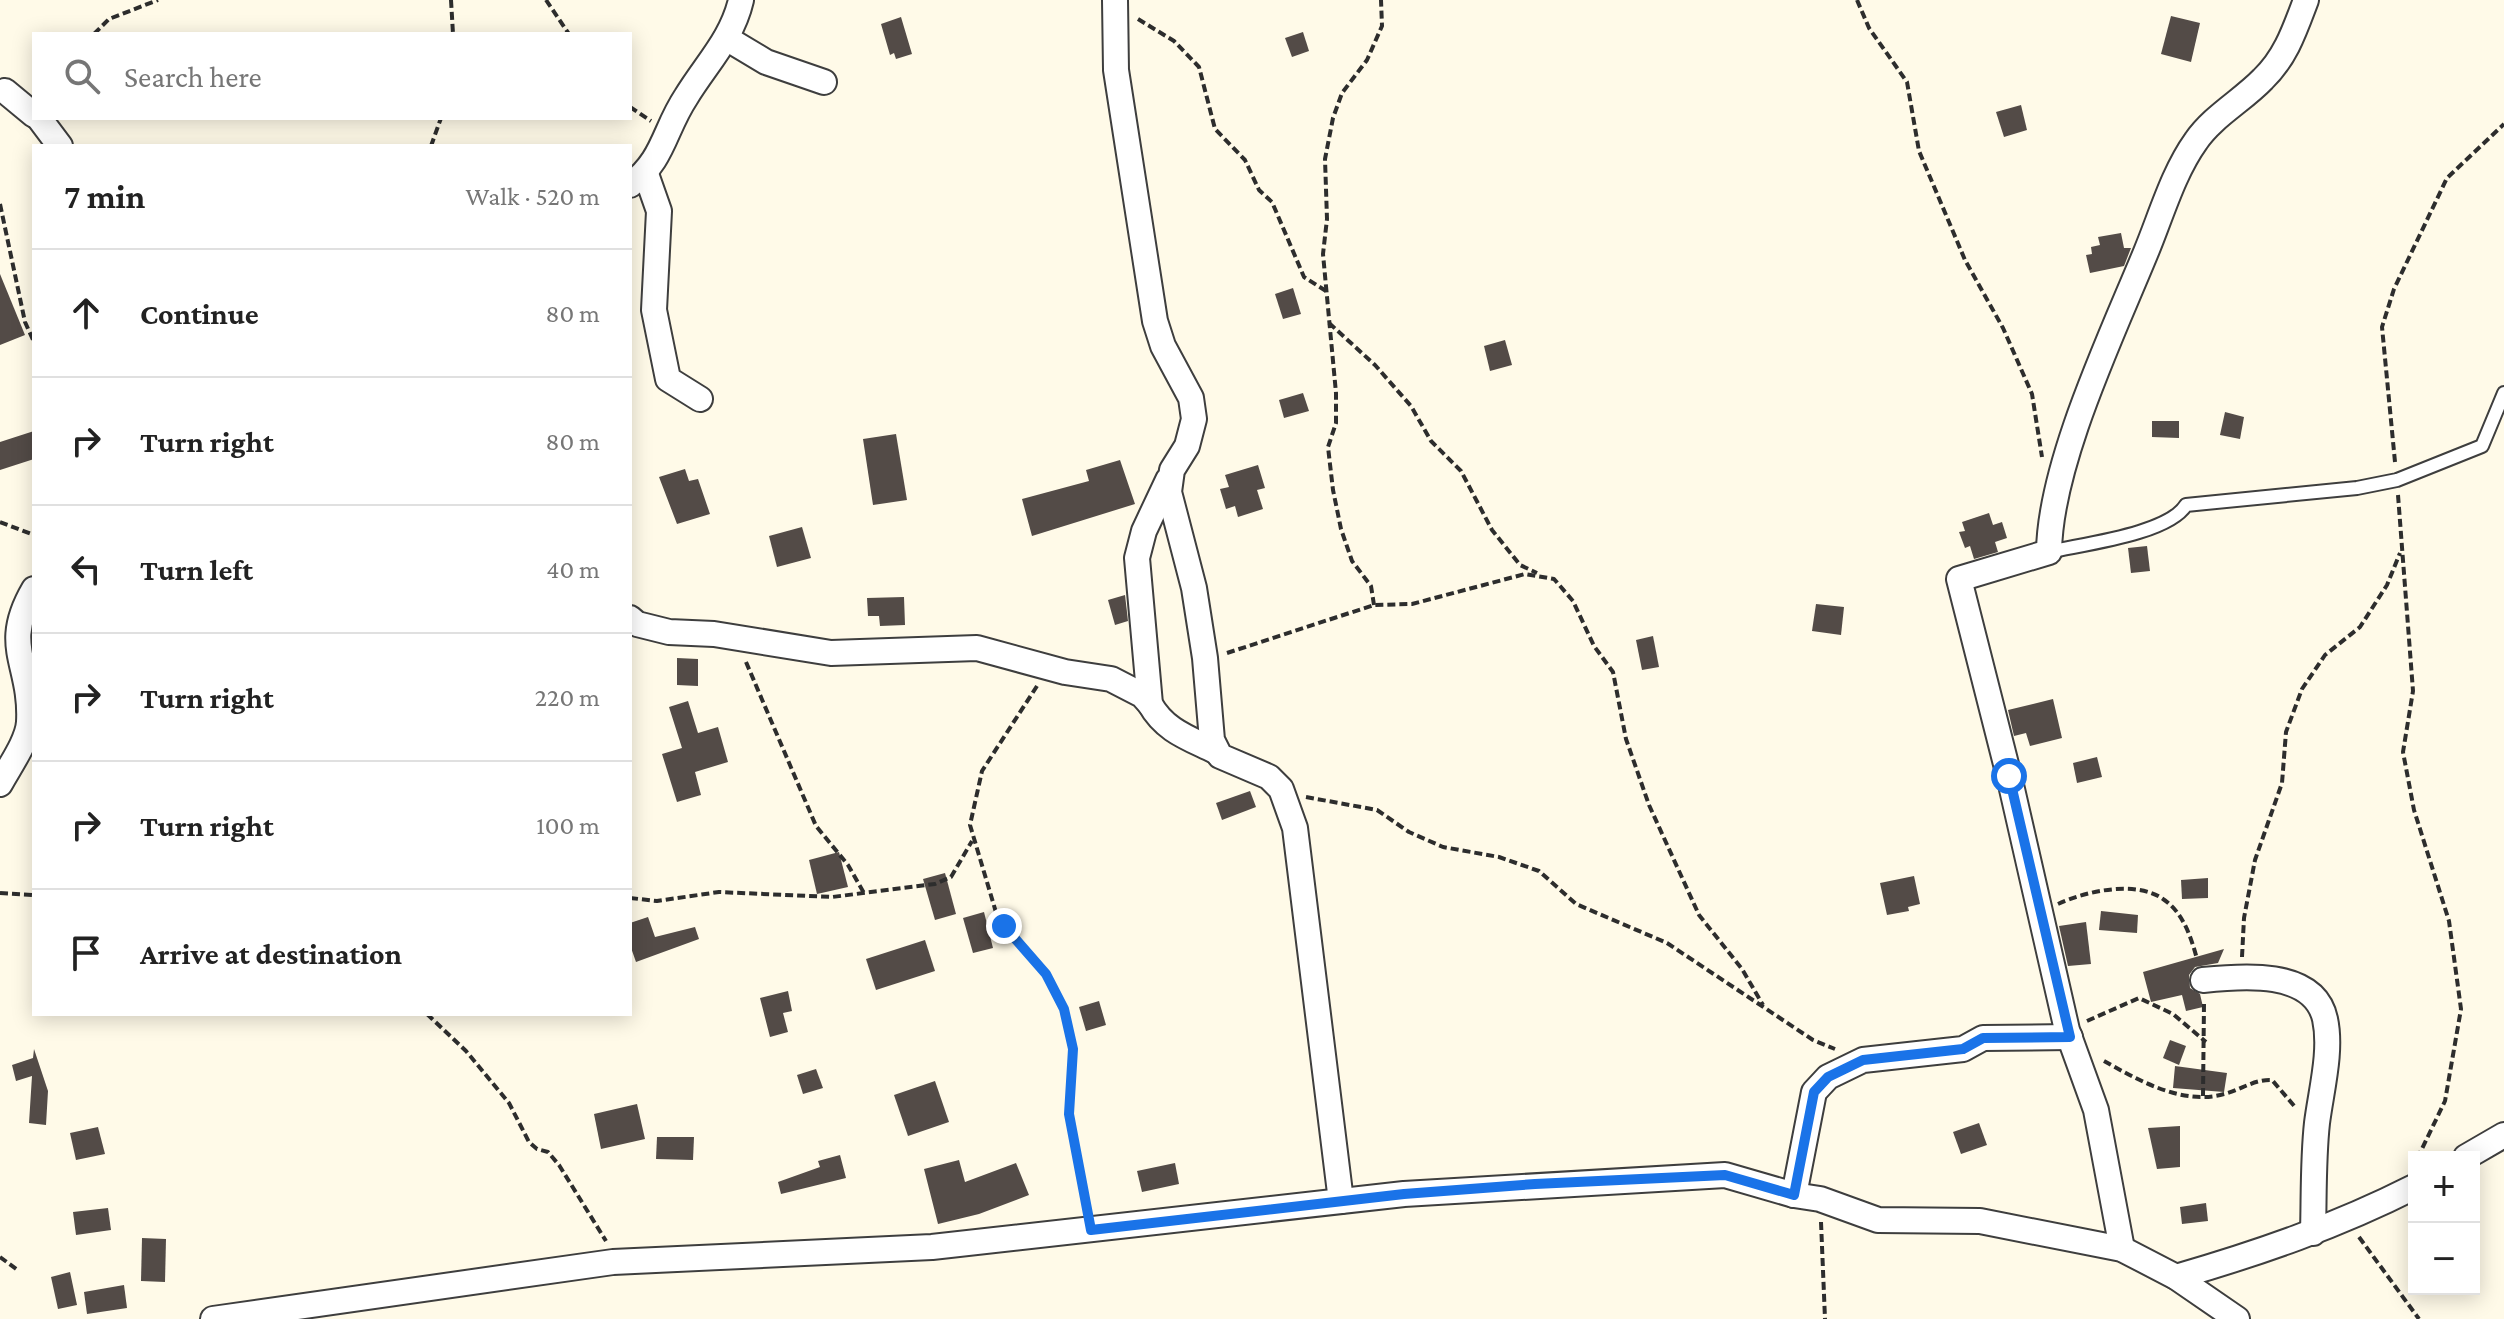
<!DOCTYPE html>
<html lang="en">
<head>
<meta charset="utf-8">
<style>
  :root { --surface:#fff; --page:#f6f6f6; --text:#222; --muted:#767676; --line:#e0e0e0 }
  body { margin:0; font-family:"Crimson Pro",serif; background:var(--page); color:var(--text) }
  .controls { position:absolute; right:24px; bottom:24px; display:grid; overflow:hidden; border-radius:0px; box-shadow:0 4px 20px #0003 }
  .controls button { width:72px; height:72px; display:grid; place-items:center; padding:0; border:0; border-bottom:2px solid var(--line); background:var(--surface); color:var(--text); font:40px sans-serif }
  .stop { position:absolute; width:24px; height:24px; margin:-18px; border:6px solid #1a73e8; border-radius:50%; background:#fff }
  .stop.end { background:#1a73e8; border-color:#fff; box-shadow:0 2px 8px #0008 }
  .list { margin:0; padding:0; list-style:none }
  h2 { display:flex; justify-content:space-between; align-items:center; height:104px; margin:0; padding:0 32px; font-size:34px }
  h2 small { font-size:26px; font-weight:400; color:var(--muted) }
  .list li { display:grid; grid-template-columns:52px 1fr auto; gap:24px; align-items:center; box-sizing:border-box; height:128px; padding:0 32px; border-top:2px solid var(--line) }
  .list b { display:block; font-size:30px; white-space:nowrap }
  .list em { font-size:26px; font-style:normal; color:var(--muted) }
  .icon { flex:none; width:44px; height:44px; fill:none; stroke:currentColor; stroke-width:2; stroke-linecap:round; stroke-linejoin:round }
  .map { position:relative; flex:none; width:2504px; height:1319px; overflow:hidden }
  .search { position:absolute; background:var(--surface); box-shadow:0 4px 20px #0003; left:32px; top:32px; width:600px; height:88px; display:flex; align-items:center; gap:20px; box-sizing:border-box; padding:0 28px; border-radius:0px; color:var(--muted); font-size:30px }
  .panel { position:absolute; background:var(--surface); box-shadow:0 4px 20px #0003; left:32px; top:144px; width:600px; height:872px; border-radius:0px }
  .map>svg:first-child { display:block }
  .building { fill:#534b47 }
  .lines { fill:none; stroke-linecap:round; stroke-linejoin:round }
  .lane-casing { stroke:#3e3e3e; stroke-width:16 }
  .street-casing { stroke:#3e3e3e; stroke-width:28 }
  .path { stroke:#2d2d2d; stroke-width:4; stroke-dasharray:8 4; stroke-linecap:butt }
  .lane { stroke:#fff; stroke-width:12 }
  .street { stroke:#fff; stroke-width:24 }
  .route { stroke:#1a73e8; stroke-width:10 }
</style>
</head>
<body>
<div class="map">
<svg width="2504" height="1319" viewBox="0 0 2504 1319">
  <rect width="100%" height="100%" fill="#fffae8"/>
  <!-- building -->
  <g class="building">
    <path d="M2171 16 2200 23 2191 62 2161 54Z"/>
    <path d="M901 17 912 54 896 59 894 53 890 55 881 24Z"/>
    <path d="M1303 32 1309 51 1292 57 1285 38Z"/>
    <path d="M2021 105 2027 130 2004 137 1996 112Z"/>
    <path d="M2121 233 2124 248H2131L2124 266 2090 273 2086 255 2092 254 2091 247 2100 245 2098 237Z"/>
    <path d="M0 274 25 335 0 345Z"/>
    <path d="M1293 288 1301 314 1283 319 1275 294Z"/>
    <path d="M1505 340 1512 365 1490 371 1484 346Z"/>
    <path d="M1303 393 1309 411 1284 418 1279 400Z"/>
    <path d="M2225 412 2244 417 2240 439 2220 435Z"/>
    <path d="M2152 421H2179V438L2152 437Z"/>
    <path d="M34 431V459L0 470V442Z"/>
    <path d="M896 434 907 500 873 505 863 439Z"/>
    <path d="M1120 460 1135 504 1032 536 1022 499 1089 481 1086 470Z"/>
    <path d="M1258 465 1265 488 1257 490 1263 509 1238 517 1235 506 1226 509 1220 489 1229 487 1225 475Z"/>
    <path d="M685 469 689 481 698 479 710 514 677 524 659 477Z"/>
    <path d="M1989 513 1993 525 2002 522 2007 538 1995 542 1998 552 1974 559 1970 546 1965 548 1959 532 1965 531 1962 522Z"/>
    <path d="M802 527 811 558 777 567 769 536Z"/>
    <path d="M2147 546 2150 571 2131 573 2128 548Z"/>
    <path d="M1125 595 1128 621 1115 625 1108 600Z"/>
    <path d="M904 597 905 625 880 626 879 616H868L867 598Z"/>
    <path d="M1816 604 1844 607 1841 635 1812 631Z"/>
    <path d="M1653 636 1659 667 1642 670 1636 640Z"/>
    <path d="M677 658 698 659V686L677 685Z"/>
    <path d="M2053 699 2062 738 2030 746 2026 733 2014 736 2008 710Z"/>
    <path d="M688 701 698 733 718 727 728 762 695 772 701 795 677 802 662 754 682 748 669 707Z"/>
    <path d="M2097 757 2102 777 2077 783 2073 763Z"/>
    <path d="M1250 791 1256 807 1222 820 1216 803Z"/>
    <path d="M839 852 848 887 817 894 809 860Z"/>
    <path d="M945 873 956 914 935 920 923 879Z"/>
    <path d="M1914 876 1920 904 1908 907 1909 911 1887 915 1880 883Z"/>
    <path d="M2208 878V898L2182 899 2181 880Z"/>
    <path d="M2101 911 2138 915 2137 933 2099 930Z"/>
    <path d="M984 912 993 948 973 953 963 918Z"/>
    <path d="M648 917 655 937 695 927 699 939 636 962 630 945V923Z"/>
    <path d="M2086 922 2091 964 2068 966 2059 926Z"/>
    <path d="M925 940 935 971 876 990 866 959Z"/>
    <path d="M2224 949 2218 963 2195 967 2189 975 2190 988 2200 994 2203 1007 2186 1011 2182 995 2151 1002 2143 972Z"/>
    <path d="M788 991 792 1011 783 1013 788 1032 770 1037 760 998Z"/>
    <path d="M1099 1001 1106 1025 1086 1031 1079 1007Z"/>
    <path d="M2170 1040 2186 1046 2179 1065 2163 1058Z"/>
    <path d="M34 1049 48 1091 46 1125 29 1123 32 1076 16 1081 12 1065 33 1058Z"/>
    <path d="M2175 1066 2227 1073 2224 1092 2173 1088Z"/>
    <path d="M816 1069 823 1088 803 1094 797 1075Z"/>
    <path d="M935 1081 949 1122 908 1136 894 1095Z"/>
    <path d="M637 1104 645 1139 601 1149 594 1114Z"/>
    <path d="M1979 1123 1987 1145 1961 1154 1953 1132Z"/>
    <path d="M2180 1126V1167L2157 1169 2148 1128Z"/>
    <path d="M98 1127 105 1154 76 1160 70 1133Z"/>
    <path d="M657 1137H694L693 1160 656 1159Z"/>
    <path d="M840 1155 846 1178 781 1194 778 1182 820 1167 818 1161Z"/>
    <path d="M959 1160 965 1182 1016 1163 1029 1195 979 1214 938 1224 924 1169Z"/>
    <path d="M1175 1163 1179 1184 1142 1192 1137 1171Z"/>
    <path d="M2206 1203 2208 1221 2182 1224 2180 1207Z"/>
    <path d="M108 1208 111 1230 76 1235 73 1212Z"/>
    <path d="M142 1238 166 1239 165 1282 141 1281Z"/>
    <path d="M70 1272 77 1305 58 1309 51 1277Z"/>
    <path d="M124 1285 127 1308 87 1314 84 1292Z"/>
  </g>
  <g class="lines">
    <defs>
      <path id="lane" d="M2049 552C2083 544 2168 534 2186 505L2357 488 2397 480 2482 446 2504 393"/>
      <g id="street">
        <path d="M1115 0 1116 70 1155 321 1163 346 1191 398 1194 419 1187 446 1172 470 1169 492 1194 588 1205 658 1212 740 1220 756 1269 777 1281 789 1295 828 1341 1201"/>
        <path d="M726 38 766 62 824 82"/>
        <path d="M5 91 34 115"/>
        <path d="M39 118 60 146"/>
        <path d="M646 174 659 211 654 310 668 379 700 399"/>
        <path d="M630 185C664 160 664 130 686 97 706 64 732 39 741 0"/>
        <path d="M1168 480 1144 531 1137 558 1150 704C1165 731 1189 738 1215 751"/>
        <path d="M630 618 637 624 669 632 714 634 831 653 977 648 1065 672 1111 679 1142 695 1150 704"/>
        <path d="M0 784C9 767 28 741 29 722 32 663 0 647 34 589"/>
        <path d="M2203 980C2241 976 2314 969 2325 1019 2332 1051 2321 1091 2317 1123 2313 1159 2314 1196 2313 1233"/>
        <path d="M2466 1157 2504 1135"/>
        <path d="M1794 1195 1814 1092 1828 1077 1863 1060 1963 1049 1983 1038 2070 1037"/>
        <path d="M2122 1249 2096 1110 2067 1030 2009 776 1959 579 2049 552C2050 464 2112 335 2146 252 2161 216 2173 173 2196 141 2212 117 2243 100 2263 79 2286 57 2295 29 2306 0"/>
        <path d="M2176 1277C2259 1253 2337 1226 2414 1187"/>
        <path d="M213 1319 613 1262 932 1247 1404 1194 1725 1175 1794 1195 1820 1199 1878 1220 1980 1221 2122 1249 2176 1277 2237 1319"/>
      </g>
    </defs>
    <!-- lane casing -->
    <use href="#lane" class="lane-casing"/>
    <!-- street casing -->
    <use href="#street" class="street-casing"/>
    <!-- path -->
    <g class="path">
      <path d="M451 0 453 34"/>
      <path d="M546 0 569 34"/>
      <path d="M1857 0 1869 28 1907 82 1919 151 1965 260 2003 328 2032 394 2042 457"/>
      <path d="M1138 19 1174 41 1199 67 1215 129 1245 160 1259 190 1272 202 1304 277 1326 291"/>
      <path d="M94 34 109 19 158 0"/>
      <path d="M630 107 651 121"/>
      <path d="M431 146 441 118"/>
      <path d="M0 204 25 322 34 342"/>
      <path d="M1329 323 1375 365 1411 406 1431 441 1461 471 1492 530 1520 565 1537 573"/>
      <path d="M2395 462 2382 327 2394 289 2447 178 2504 124"/>
      <path d="M2398 495 2413 691 2403 752 2414 810 2449 921 2461 1009 2445 1101 2418 1157"/>
      <path d="M0 522 34 535"/>
      <path d="M1374 605 1371 586 1352 561 1341 529 1333 490 1328 447 1336 423V393L1323 254 1327 219 1325 159 1333 118 1342 93 1367 60 1382 26 1381 0"/>
      <path d="M1227 653 1374 605 1412 604 1525 574 1554 579 1573 601 1594 646 1613 672 1626 739 1649 805 1699 915 1742 969 1763 1005"/>
      <path d="M746 662 816 826 848 865 864 893"/>
      <path d="M1037 686 982 771 970 825 998 919 1046 974 1064 1009 1073 1049 1069 1114 1087 1209"/>
      <path d="M1306 797 1377 810 1409 832 1443 847 1499 857 1539 871 1576 904 1667 943 1813 1040 1835 1049"/>
      <path d="M0 893 34 895"/>
      <path d="M630 898 657 901 719 892 832 897 935 884 951 877 972 841"/>
      <path d="M2058 904C2086 891 2136 880 2163 899 2183 912 2191 937 2197 959"/>
      <path d="M2242 957 2244 918 2255 860 2282 783 2286 732 2302 689 2325 655 2360 627 2387 585 2400 553"/>
      <path d="M427 1014 466 1051 509 1103 529 1142 537 1149 548 1152 559 1165 606 1241"/>
      <path d="M2087 1021 2139 998 2173 1014 2206 1042"/>
      <path d="M2104 1061C2138 1080 2183 1106 2224 1094 2241 1090 2254 1079 2272 1080L2296 1108"/>
      <path d="M2203 1096 2204 1003"/>
      <path d="M1821 1222 1825 1319"/>
      <path d="M2359 1237 2419 1319"/>
      <path d="M0 1257 19 1271"/>
    </g>
    <!-- lane -->
    <use href="#lane" class="lane"/>
    <!-- street -->
    <use href="#street" class="street"/>
  </g>
  <g class="lines">
    <!-- route -->
    <path class="route" d="M1004 926 1046 974 1064 1009 1073 1049 1069 1114 1091 1230 1404 1194 1535 1184 1725 1175 1794 1195 1814 1092 1828 1077 1863 1060 1963 1049 1983 1038 2070 1037 2009 776"/>
  </g>
</svg>
<div class="controls">
<button>+</button>
<button>−</button>
</div>
<div class="stop" style="left:2009px;top:776px"></div>
<div class="stop end" style="left:1004px;top:926px"></div>
<div class="search"><svg class="icon" aria-label="search" viewBox="0 0 24 24"><circle cx="10" cy="10" r="6"/><path d="M15 15l6 6"/></svg>Search here</div>
<section class="panel">
<h2>7 min<small>Walk · 520 m</small></h2>
<ul class="list">
<li><svg class="icon" aria-label="ahead" viewBox="0 0 24 24"><path d="M12 20V5M6 11l6-6 6 6"/></svg><div><b>Continue</b></div><em>80 m</em></li>
<li><svg class="icon" aria-label="right" viewBox="0 0 24 24"><path d="M7 20v-9h11M14 6l5 5-5 5"/></svg><div><b>Turn right</b></div><em>80 m</em></li>
<li><svg class="icon" aria-label="left" viewBox="0 0 24 24"><path d="M17 20v-9H6M10 6l-5 5 5 5"/></svg><div><b>Turn left</b></div><em>40 m</em></li>
<li><svg class="icon" aria-label="right" viewBox="0 0 24 24"><path d="M7 20v-9h11M14 6l5 5-5 5"/></svg><div><b>Turn right</b></div><em>220 m</em></li>
<li><svg class="icon" aria-label="right" viewBox="0 0 24 24"><path d="M7 20v-9h11M14 6l5 5-5 5"/></svg><div><b>Turn right</b></div><em>100 m</em></li>
<li><svg class="icon" aria-label="arrive" viewBox="0 0 24 24"><path d="M6 21V4h12l-3 4 3 4H6"/></svg><div><b>Arrive at destination</b></div></li>
</ul>
</section>
</div>
</body>
</html>
